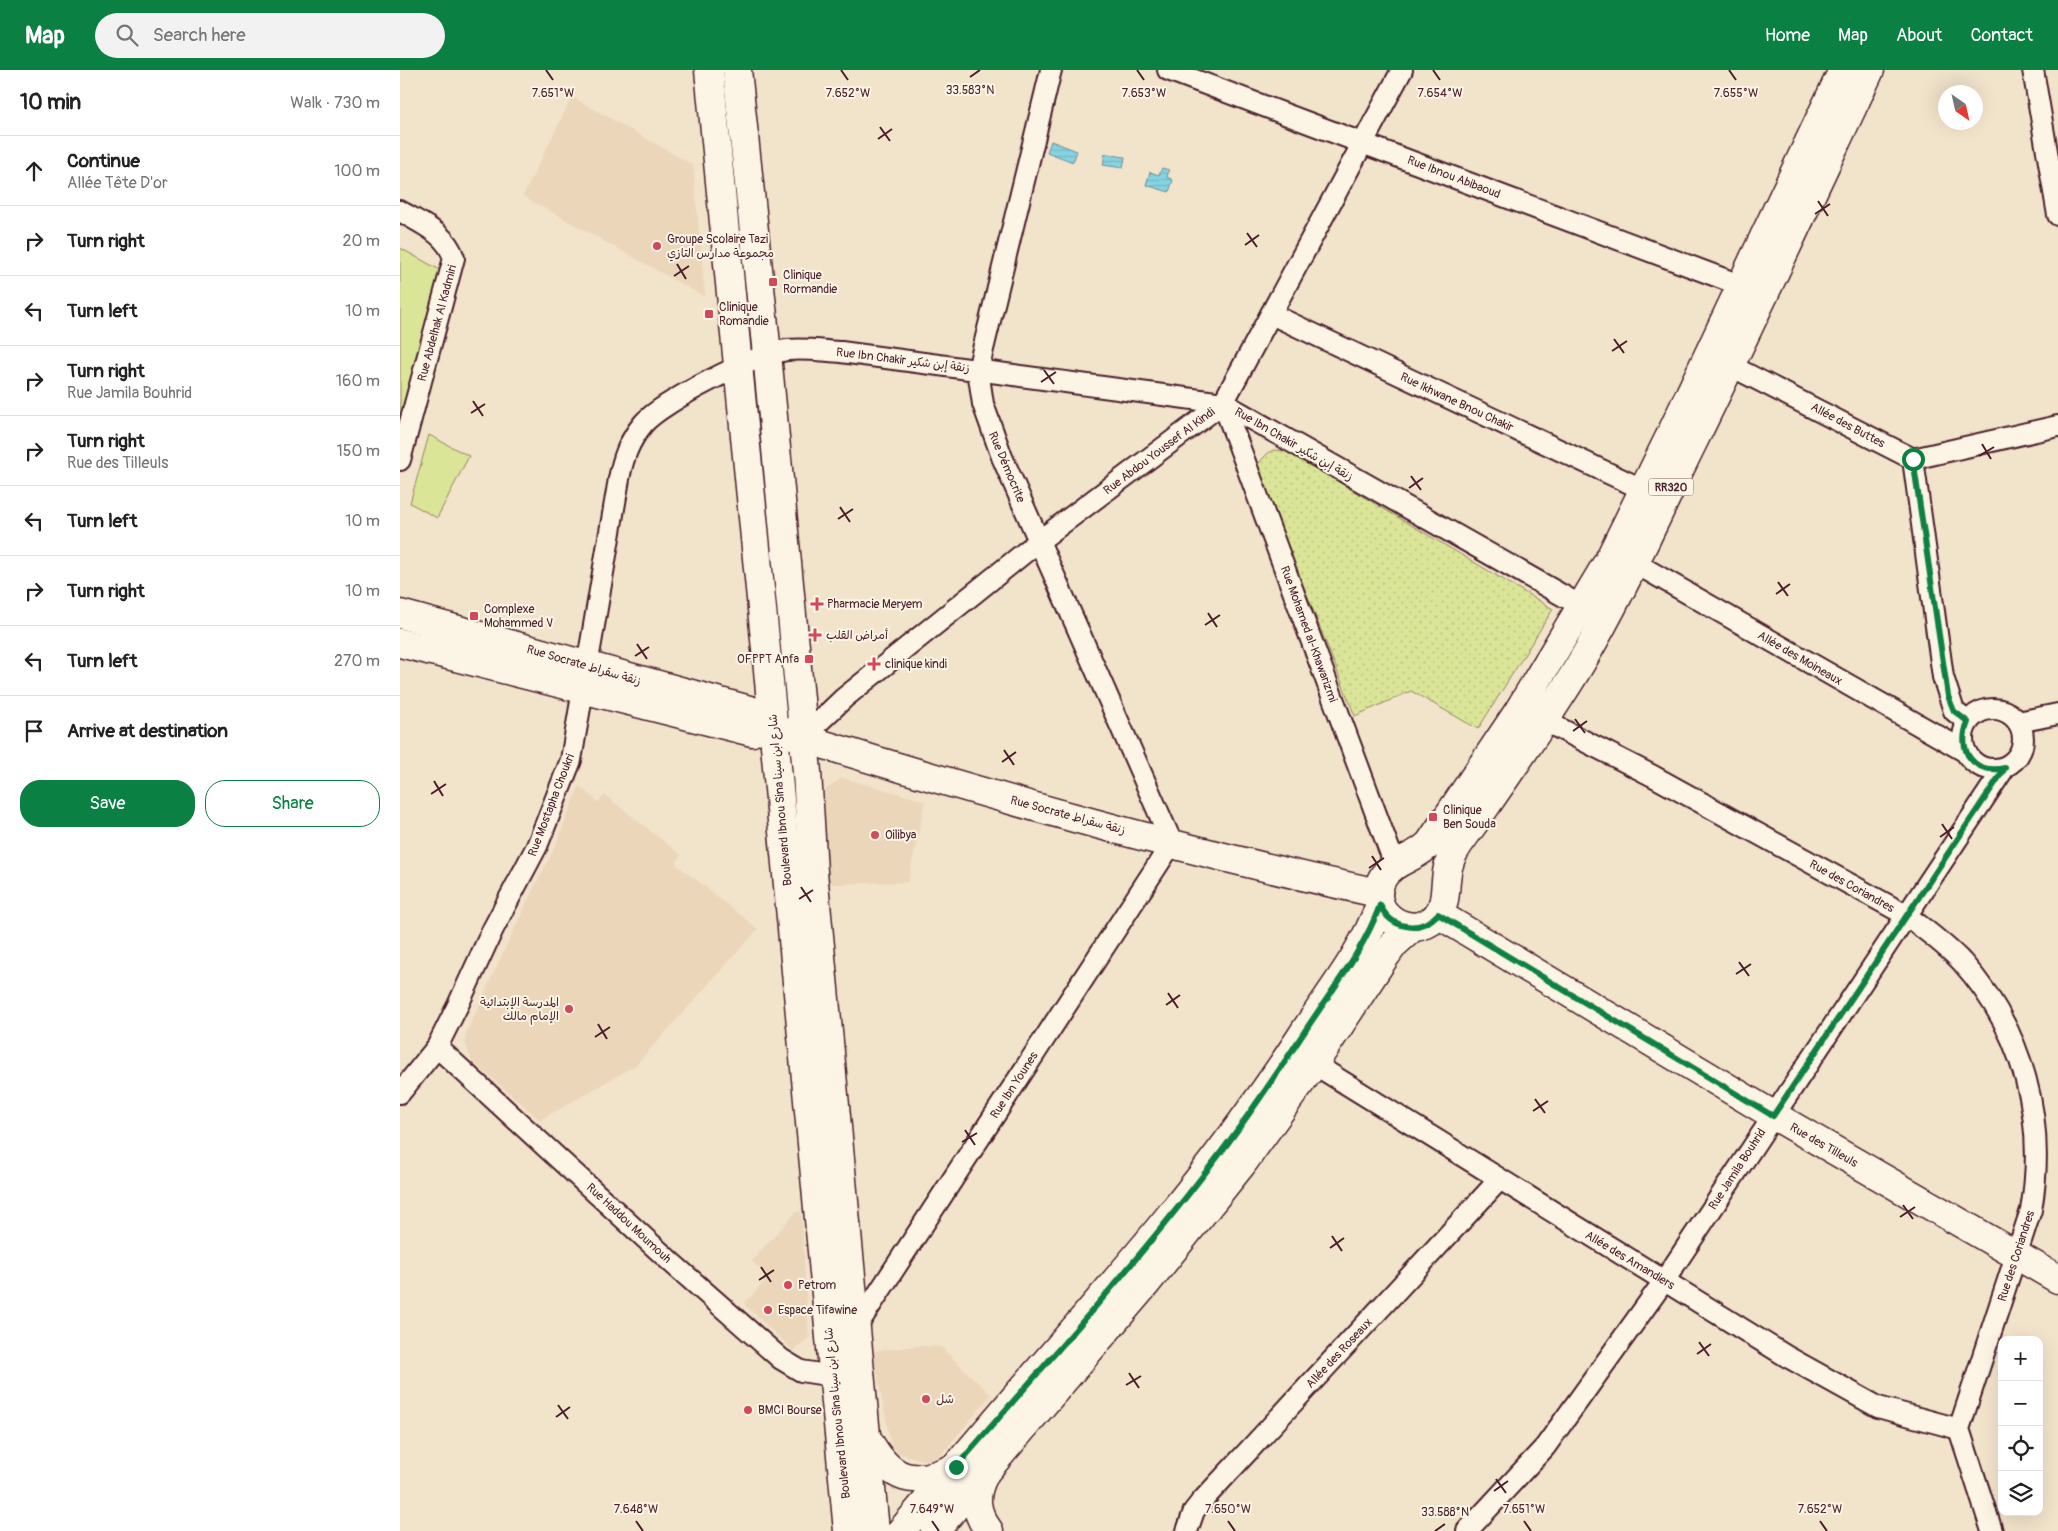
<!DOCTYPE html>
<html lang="en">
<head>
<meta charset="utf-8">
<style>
  :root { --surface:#fff; --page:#f2f2f2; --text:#222; --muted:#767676; --line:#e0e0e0; --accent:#0b8043 }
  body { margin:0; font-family:Pangolin,"Playpen Sans Arabic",sans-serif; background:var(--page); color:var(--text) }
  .controls { position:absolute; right:15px; bottom:15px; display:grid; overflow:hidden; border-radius:10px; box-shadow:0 5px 20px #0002 }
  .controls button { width:45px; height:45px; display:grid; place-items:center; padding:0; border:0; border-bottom:1px solid var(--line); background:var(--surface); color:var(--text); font:25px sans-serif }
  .compass { position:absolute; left:1538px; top:15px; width:45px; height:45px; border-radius:50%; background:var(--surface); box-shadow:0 5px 20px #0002; rotate:146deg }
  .stop { position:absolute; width:15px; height:15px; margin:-11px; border:4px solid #0b8043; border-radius:50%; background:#fff }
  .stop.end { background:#0b8043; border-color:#fff; box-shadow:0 1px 5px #0008 }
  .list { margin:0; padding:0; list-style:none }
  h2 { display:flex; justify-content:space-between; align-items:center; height:65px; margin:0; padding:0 20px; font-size:21px }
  h2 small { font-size:16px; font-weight:400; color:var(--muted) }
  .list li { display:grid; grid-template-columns:32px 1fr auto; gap:15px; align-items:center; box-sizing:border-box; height:70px; padding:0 20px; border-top:1px solid var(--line) }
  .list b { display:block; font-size:19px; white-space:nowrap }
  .list p { margin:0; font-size:16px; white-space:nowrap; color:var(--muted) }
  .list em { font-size:16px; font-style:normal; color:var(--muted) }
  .actions { display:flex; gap:10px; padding:15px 20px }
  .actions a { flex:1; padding:11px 0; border:1px solid var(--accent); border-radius:20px; text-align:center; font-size:18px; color:var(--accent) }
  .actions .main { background:var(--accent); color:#fff }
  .icon { flex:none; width:28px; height:28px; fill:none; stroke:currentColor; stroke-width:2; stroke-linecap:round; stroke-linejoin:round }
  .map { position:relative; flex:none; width:1658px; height:1461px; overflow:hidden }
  header { display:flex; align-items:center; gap:30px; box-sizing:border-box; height:70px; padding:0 25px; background:var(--accent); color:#fff }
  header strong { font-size:24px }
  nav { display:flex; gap:28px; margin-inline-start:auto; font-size:18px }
  .search { width:350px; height:45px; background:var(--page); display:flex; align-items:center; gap:12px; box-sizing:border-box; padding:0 18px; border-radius:28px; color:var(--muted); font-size:19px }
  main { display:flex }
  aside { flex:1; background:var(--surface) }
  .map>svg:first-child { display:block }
  .built { fill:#ebd6b9 }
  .grass { fill:url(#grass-dots); stroke:#928262 }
  .green { fill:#dae598; stroke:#928262 }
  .water { fill:url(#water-rules); stroke:#6d8c99 }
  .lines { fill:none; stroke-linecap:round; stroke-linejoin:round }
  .street-casing { stroke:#4a1f2b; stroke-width:24 }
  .secondary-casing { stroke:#4a1f2b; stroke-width:31 }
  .primary-casing { stroke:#4a1f2b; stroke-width:31 }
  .street { stroke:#fcf5e5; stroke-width:20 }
  .secondary { stroke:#fcf5e5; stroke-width:28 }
  .primary { stroke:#fcf5e5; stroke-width:28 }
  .route { stroke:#0b8043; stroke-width:6 }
  .ticks { fill:none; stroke:#4a1f2b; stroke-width:2 }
  .poi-dot { fill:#d1495b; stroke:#fcf5e5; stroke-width:2 }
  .labels { text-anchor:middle; stroke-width:4; stroke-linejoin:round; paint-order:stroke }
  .shield { fill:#fcf5e5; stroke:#7f5f63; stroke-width:1 }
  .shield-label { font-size:11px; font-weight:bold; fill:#4a1f2b }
  .street-label { font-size:12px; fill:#4a1f2b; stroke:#fcf5e5 }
  .poi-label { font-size:12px; fill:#4a1f2b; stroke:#fcf5e5; text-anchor:start }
  .ticks-label { font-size:12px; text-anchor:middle; fill:#4a1f2b; stroke:#fcf5e5; stroke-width:4; stroke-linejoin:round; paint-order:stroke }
</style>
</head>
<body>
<header>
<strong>Map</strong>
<div class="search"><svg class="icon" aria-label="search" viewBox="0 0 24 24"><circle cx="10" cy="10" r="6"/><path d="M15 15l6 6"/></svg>Search here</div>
<nav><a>Home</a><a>Map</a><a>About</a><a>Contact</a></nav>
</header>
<main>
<aside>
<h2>10 min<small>Walk · 730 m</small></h2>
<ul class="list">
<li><svg class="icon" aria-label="ahead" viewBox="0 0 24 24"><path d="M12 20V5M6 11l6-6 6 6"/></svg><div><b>Continue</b><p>Allée Tête D'or</p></div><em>100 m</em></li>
<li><svg class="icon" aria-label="right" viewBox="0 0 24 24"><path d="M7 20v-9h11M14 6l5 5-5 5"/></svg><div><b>Turn right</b></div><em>20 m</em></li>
<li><svg class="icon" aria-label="left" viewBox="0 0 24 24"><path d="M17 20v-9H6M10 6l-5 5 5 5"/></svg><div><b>Turn left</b></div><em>10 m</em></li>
<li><svg class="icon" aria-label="right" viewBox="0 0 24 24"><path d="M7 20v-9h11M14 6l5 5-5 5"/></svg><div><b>Turn right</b><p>Rue Jamila Bouhrid</p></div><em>160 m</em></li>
<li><svg class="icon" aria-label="right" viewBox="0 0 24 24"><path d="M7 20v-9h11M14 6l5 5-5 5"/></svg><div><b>Turn right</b><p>Rue des Tilleuls</p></div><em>150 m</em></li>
<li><svg class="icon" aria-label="left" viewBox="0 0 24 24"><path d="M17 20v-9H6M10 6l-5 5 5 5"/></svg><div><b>Turn left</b></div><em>10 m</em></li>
<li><svg class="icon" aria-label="right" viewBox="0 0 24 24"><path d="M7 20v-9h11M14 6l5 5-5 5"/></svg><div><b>Turn right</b></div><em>10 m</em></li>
<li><svg class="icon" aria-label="left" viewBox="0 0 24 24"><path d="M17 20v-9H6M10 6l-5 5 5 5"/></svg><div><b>Turn left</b></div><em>270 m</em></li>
<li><svg class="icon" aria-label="arrive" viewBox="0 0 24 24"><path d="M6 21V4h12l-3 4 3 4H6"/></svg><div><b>Arrive at destination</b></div></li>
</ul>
<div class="actions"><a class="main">Save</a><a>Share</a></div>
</aside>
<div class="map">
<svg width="1658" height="1461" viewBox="0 0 1658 1461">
  <defs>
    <pattern id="grass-dots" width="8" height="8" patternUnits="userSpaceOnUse" patternTransform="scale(1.25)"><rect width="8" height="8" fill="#dae598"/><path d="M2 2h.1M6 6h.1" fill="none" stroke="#bdc483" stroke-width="1.8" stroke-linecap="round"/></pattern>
    <pattern id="water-rules" width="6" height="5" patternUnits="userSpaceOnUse" patternTransform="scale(1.25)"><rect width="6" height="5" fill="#85d4e2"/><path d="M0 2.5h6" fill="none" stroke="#74b6c2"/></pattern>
  </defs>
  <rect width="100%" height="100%" fill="#f2e3cb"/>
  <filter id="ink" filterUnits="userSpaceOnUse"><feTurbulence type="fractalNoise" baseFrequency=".02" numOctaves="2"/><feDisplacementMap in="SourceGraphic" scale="10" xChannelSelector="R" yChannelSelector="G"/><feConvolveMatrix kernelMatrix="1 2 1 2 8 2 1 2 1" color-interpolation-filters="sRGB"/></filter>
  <g filter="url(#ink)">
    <!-- built -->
    <g class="built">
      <path d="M172 27 293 95 305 227 123 126Z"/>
      <path d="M442 708 525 731 508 812 425 814V720Z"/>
      <path d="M179 716 198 732 205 725 281 785 276 794 358 859 236 995 140 1050 72 991 65 972 66 963 126 834 155 777Z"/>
      <path d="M401 1141 409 1268 393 1280 344 1234 369 1207 352 1191 396 1142Z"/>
      <path d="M517 1276 541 1277 591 1325 538 1388 529 1392 499 1383 491 1376 473 1281Z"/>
    </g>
    <!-- grass -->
    <path class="grass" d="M873 380 886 381 1153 539 1078 659 1011 621 955 646 858 401 857 395 867 384Z"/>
    <!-- green -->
    <g class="green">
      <path d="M0 178 40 200 0 351Z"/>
      <path d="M29 365 69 386 37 448 10 433Z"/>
    </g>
    <!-- water -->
    <g class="water">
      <path d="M651 71 677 81 673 92 647 82Z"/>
      <path d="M705 84 725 87 723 98 703 95Z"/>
      <path d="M762 98 769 100 767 107 773 110 769 122 746 115 750 102 759 105Z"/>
    </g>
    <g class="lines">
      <defs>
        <g id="street">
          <path d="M768 0 1340 215"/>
          <path d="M1633 0 1658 145"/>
          <path d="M0 141C22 154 46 163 54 188L0 390"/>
          <path d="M871 244 1244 420"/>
          <path d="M1331 296 1513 389 1658 356"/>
          <path d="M823 333 995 795"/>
          <path d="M1513 389 1543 607 1554 641 1568 652"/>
          <path d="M1235 493 1566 682"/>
          <circle cx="1593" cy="669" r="30"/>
          <path d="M1145 651 1253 706 1506 845C1525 860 1545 874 1562 892 1623 960 1647 1050 1631 1140L1559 1359 1592 1461"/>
          <path d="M1618 652 1658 644"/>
          <path d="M402 668 444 628 639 471 823 333 1002 0"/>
          <path d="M37 977 272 1193 381 1289 401 1301 433 1306"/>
          <path d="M914 994 1386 1286 1478 1337 1559 1359"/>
          <path d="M0 1023 37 977 58 935 93 859 137 776 171 690 219 409C223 388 229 371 243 354 261 332 358 283 387 280 405 278 424 281 441 282L823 333 1183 537"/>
          <path d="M457 1256 772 773 602 387 583 334 578 300 651 0"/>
          <path d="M787 1461 794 1441 801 1432 1099 1110"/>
          <path d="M1067 1461 1145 1377 1264 1211 1605 697"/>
        </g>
        <g id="secondary">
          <path d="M309 0 368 600 448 1461"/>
          <path d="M337 0 367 284 407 702 413 802 475 1461"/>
          <path d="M0 544 353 641 361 654 373 659C573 721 774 779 978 823"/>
          <path d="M0 573 352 662 361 654"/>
          <path d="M1038 844 1373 1045 1658 1209"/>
        </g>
        <g id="primary">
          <path d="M1443 0 1271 364 1209 490 1118 642 1030 773C1016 789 992 790 982 809 964 842 1010 873 1036 847 1049 833 1043 811 1049 794 1052 781 1061 771 1069 760 1106 707 1144 654 1178 598 1221 526 1255 449 1292 374 1353 250 1411 125 1470 0"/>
          <path d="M468 1370C491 1411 513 1417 554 1398"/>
          <path d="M584 1405C573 1426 575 1442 589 1461"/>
          <path d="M501 1461C538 1418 575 1374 612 1331 714 1214 816 1098 901 967 928 925 963 883 980 835"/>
          <path d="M535 1461 745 1215 842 1094 914 994 984 888 994 874 1013 857"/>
        </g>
      </defs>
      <!-- street casing -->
      <use href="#street" class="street-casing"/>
      <!-- secondary casing -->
      <use href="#secondary" class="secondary-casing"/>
      <!-- primary casing -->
      <use href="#primary" class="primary-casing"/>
      <!-- street -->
      <use href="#street" class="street"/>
      <!-- secondary -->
      <use href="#secondary" class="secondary"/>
      <!-- primary -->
      <use href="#primary" class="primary"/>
    </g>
  </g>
  <g class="lines" filter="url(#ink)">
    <!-- route -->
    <path class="route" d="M556 1397C640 1300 726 1205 805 1103 841 1058 873 1010 905 961 931 921 964 880 980 835 991 859 1019 864 1038 844L1373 1046 1605 698C1574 705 1556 681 1568 652L1554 641 1548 626 1513 389"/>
  </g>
  <!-- ticks -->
  <path class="ticks" d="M146 0 153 10M441 0 448 10M737 0 744 10M1033 0 1040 10M1329 0 1336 10M570 7 580 0M480 57 490 71M478 69 492 59M1418 131 1428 146M1415 144 1430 134M847 163 857 177M845 175 859 165M277 194 286 209M274 206 289 196M1214 269 1224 283M1212 281 1227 271M644 300 654 314M641 312 656 302M73 331 83 346M71 343 85 334M1582 374 1591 389M1579 386 1594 377M1011 406 1021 420M1009 418 1023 408M440 437 450 452M438 449 453 439M1378 512 1388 526M1376 524 1390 514M808 543 817 557M805 555 820 545M237 574 247 589M235 586 249 577M1175 649 1185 663M1173 661 1187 651M604 680 614 695M602 692 616 682M34 711 43 726M31 724 46 714M1542 754 1552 769M1540 767 1554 757M972 786 981 800M969 798 984 788M401 817 411 832M399 829 413 820M1339 892 1349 906M1336 904 1351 894M768 923 778 938M766 935 780 925M198 954 207 969M195 967 210 957M1135 1029 1145 1043M1133 1041 1148 1031M565 1060 575 1075M562 1072 577 1063M1503 1135 1513 1149M1500 1147 1515 1137M932 1166 942 1181M930 1178 944 1168M361 1197 371 1212M359 1210 374 1200M1299 1272 1309 1286M1297 1284 1311 1274M729 1303 739 1318M726 1315 741 1306M158 1335 168 1349M156 1347 170 1337M1096 1409 1106 1423M1094 1421 1108 1411M236 1451 243 1461M532 1451 539 1461M828 1451 835 1461M1124 1451 1131 1461M1420 1451 1427 1461M1035 1461 1045 1454"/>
  <!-- markers -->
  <g class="poi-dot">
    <circle cx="257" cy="176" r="5"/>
    <rect x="368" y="207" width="10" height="10" rx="2.5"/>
    <rect x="304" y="239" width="10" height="10" rx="2.5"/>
    <path d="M414.5 526.5h5v5h5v5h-5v5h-5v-5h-5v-5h5z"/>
    <rect x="69" y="541" width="10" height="10" rx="2.5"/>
    <path d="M412.5 557.5h5v5h5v5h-5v5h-5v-5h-5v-5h5z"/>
    <rect x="404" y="584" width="10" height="10" rx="2.5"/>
    <path d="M471.5 586.5h5v5h5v5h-5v5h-5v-5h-5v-5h5z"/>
    <rect x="1028" y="742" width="10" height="10" rx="2.5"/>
    <circle cx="475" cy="765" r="5"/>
    <circle cx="169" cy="939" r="5"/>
    <circle cx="388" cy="1215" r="5"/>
    <circle cx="368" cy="1240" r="5"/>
    <circle cx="526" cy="1329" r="5"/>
    <circle cx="348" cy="1340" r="5"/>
  </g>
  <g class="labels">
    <!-- shield labels -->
    <rect class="shield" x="1248.5" y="408.5" width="45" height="17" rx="4"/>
    <g class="shield-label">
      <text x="1271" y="421">RR320</text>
    </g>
    <!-- street labels -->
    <g class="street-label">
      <text transform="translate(1054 107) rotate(21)" y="4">Rue Ibnou Abibaoud</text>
      <text transform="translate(37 253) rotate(-75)" y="4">Rue Abdelhak Al Kadmiri</text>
      <text transform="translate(503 290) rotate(7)" y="4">Rue Ibn Chakir زنقة إبن شكير</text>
      <text transform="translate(1057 332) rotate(25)" y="4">Rue Ikhwane Bnou Chakir</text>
      <text transform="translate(1448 355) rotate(28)" y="4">Allée des Buttes</text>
      <text transform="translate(894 374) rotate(30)" y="4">Rue Ibn Chakir زنقة إبن شكير</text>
      <text transform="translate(759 381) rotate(-37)" y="4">Rue Abdou Youssef Al Kindi</text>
      <text transform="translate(607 397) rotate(67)" y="4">Rue Démocrite</text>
      <text transform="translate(909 564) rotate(70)" y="4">Rue Mohamed al-Khawarizmi</text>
      <text transform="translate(1400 588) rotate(30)" y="4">Allée des Moineaux</text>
      <text transform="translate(184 595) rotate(16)" y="4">Rue Socrate زنقة سقراط</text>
      <text transform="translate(380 730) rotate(-95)" y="4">Boulevard Ibnou Sina شارع ابن سينا</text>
      <text transform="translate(151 735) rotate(-69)" y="4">Rue Mostapha Choukri</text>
      <text transform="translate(668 745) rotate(15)" y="4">Rue Socrate زنقة سقراط</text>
      <text transform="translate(1452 816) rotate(29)" y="4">Rue des Coriandres</text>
      <text transform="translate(614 1015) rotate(-57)" y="4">Rue Ibn Younes</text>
      <text transform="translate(1424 1075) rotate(30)" y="4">Rue des Tilleuls</text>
      <text transform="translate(1337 1099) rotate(-57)" y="4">Rue Jamila Bouhrid</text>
      <text transform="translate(229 1153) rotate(43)" y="4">Rue Haddou Moumouh</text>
      <text transform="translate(1616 1186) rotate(-72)" y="4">Rue des Coriandres</text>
      <text transform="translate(1230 1190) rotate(31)" y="4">Allée des Amandiers</text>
      <text transform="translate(939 1283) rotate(-47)" y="4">Allée des Roseaux</text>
      <text transform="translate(437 1343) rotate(-96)" y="4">Boulevard Ibnou Sina شارع ابن سينا</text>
    </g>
    <!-- poi labels -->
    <g class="poi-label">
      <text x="267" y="173">Groupe Scolaire Tazi<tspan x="267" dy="14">مجموعة مدارس التازي</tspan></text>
      <text x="383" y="209">Clinique<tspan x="383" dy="14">Rormandie</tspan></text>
      <text x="319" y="241">Clinique<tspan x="319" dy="14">Romandie</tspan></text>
      <text x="427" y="538">Pharmacie Meryem</text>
      <text x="84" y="543">Complexe<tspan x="84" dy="14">Mohammed V</tspan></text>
      <text x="426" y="569">أمراض القلب</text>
      <text x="399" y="593" text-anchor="end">OFPPT Anfa</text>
      <text x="485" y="598">clinique kindi</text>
      <text x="1043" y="744">Clinique<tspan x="1043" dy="14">Ben Souda</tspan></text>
      <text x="485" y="769">Oilibya</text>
      <text x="159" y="936" text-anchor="end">المدرسة الإبتدائية<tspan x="159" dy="14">الإمام مالك</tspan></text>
      <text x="398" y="1219">Petrom</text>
      <text x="378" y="1244">Espace Tifawine</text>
      <text x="536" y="1333">شل</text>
      <text x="358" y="1344">BMCI Bourse</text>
    </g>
  </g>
  <g class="ticks-label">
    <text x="570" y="24">33.583°N</text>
    <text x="448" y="27">7.652°W</text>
    <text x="1040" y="27">7.654°W</text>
    <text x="153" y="27">7.651°W</text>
    <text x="744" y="27">7.653°W</text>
    <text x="1336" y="27">7.655°W</text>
    <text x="236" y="1443">7.648°W</text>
    <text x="532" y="1443">7.649°W</text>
    <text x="828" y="1443">7.650°W</text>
    <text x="1124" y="1443">7.651°W</text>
    <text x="1420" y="1443">7.652°W</text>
    <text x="1045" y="1446">33.588°N</text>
  </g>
</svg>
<div class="controls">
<button>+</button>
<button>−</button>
<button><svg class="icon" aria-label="locate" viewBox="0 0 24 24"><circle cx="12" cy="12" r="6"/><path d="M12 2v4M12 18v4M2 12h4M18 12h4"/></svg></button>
<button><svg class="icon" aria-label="layers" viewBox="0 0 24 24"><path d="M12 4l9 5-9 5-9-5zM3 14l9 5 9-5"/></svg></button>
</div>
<svg class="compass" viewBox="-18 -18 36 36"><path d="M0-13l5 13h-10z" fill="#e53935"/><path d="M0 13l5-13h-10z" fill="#767676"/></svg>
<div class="stop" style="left:1513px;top:389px"></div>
<div class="stop end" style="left:556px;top:1397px"></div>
</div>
</main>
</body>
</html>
